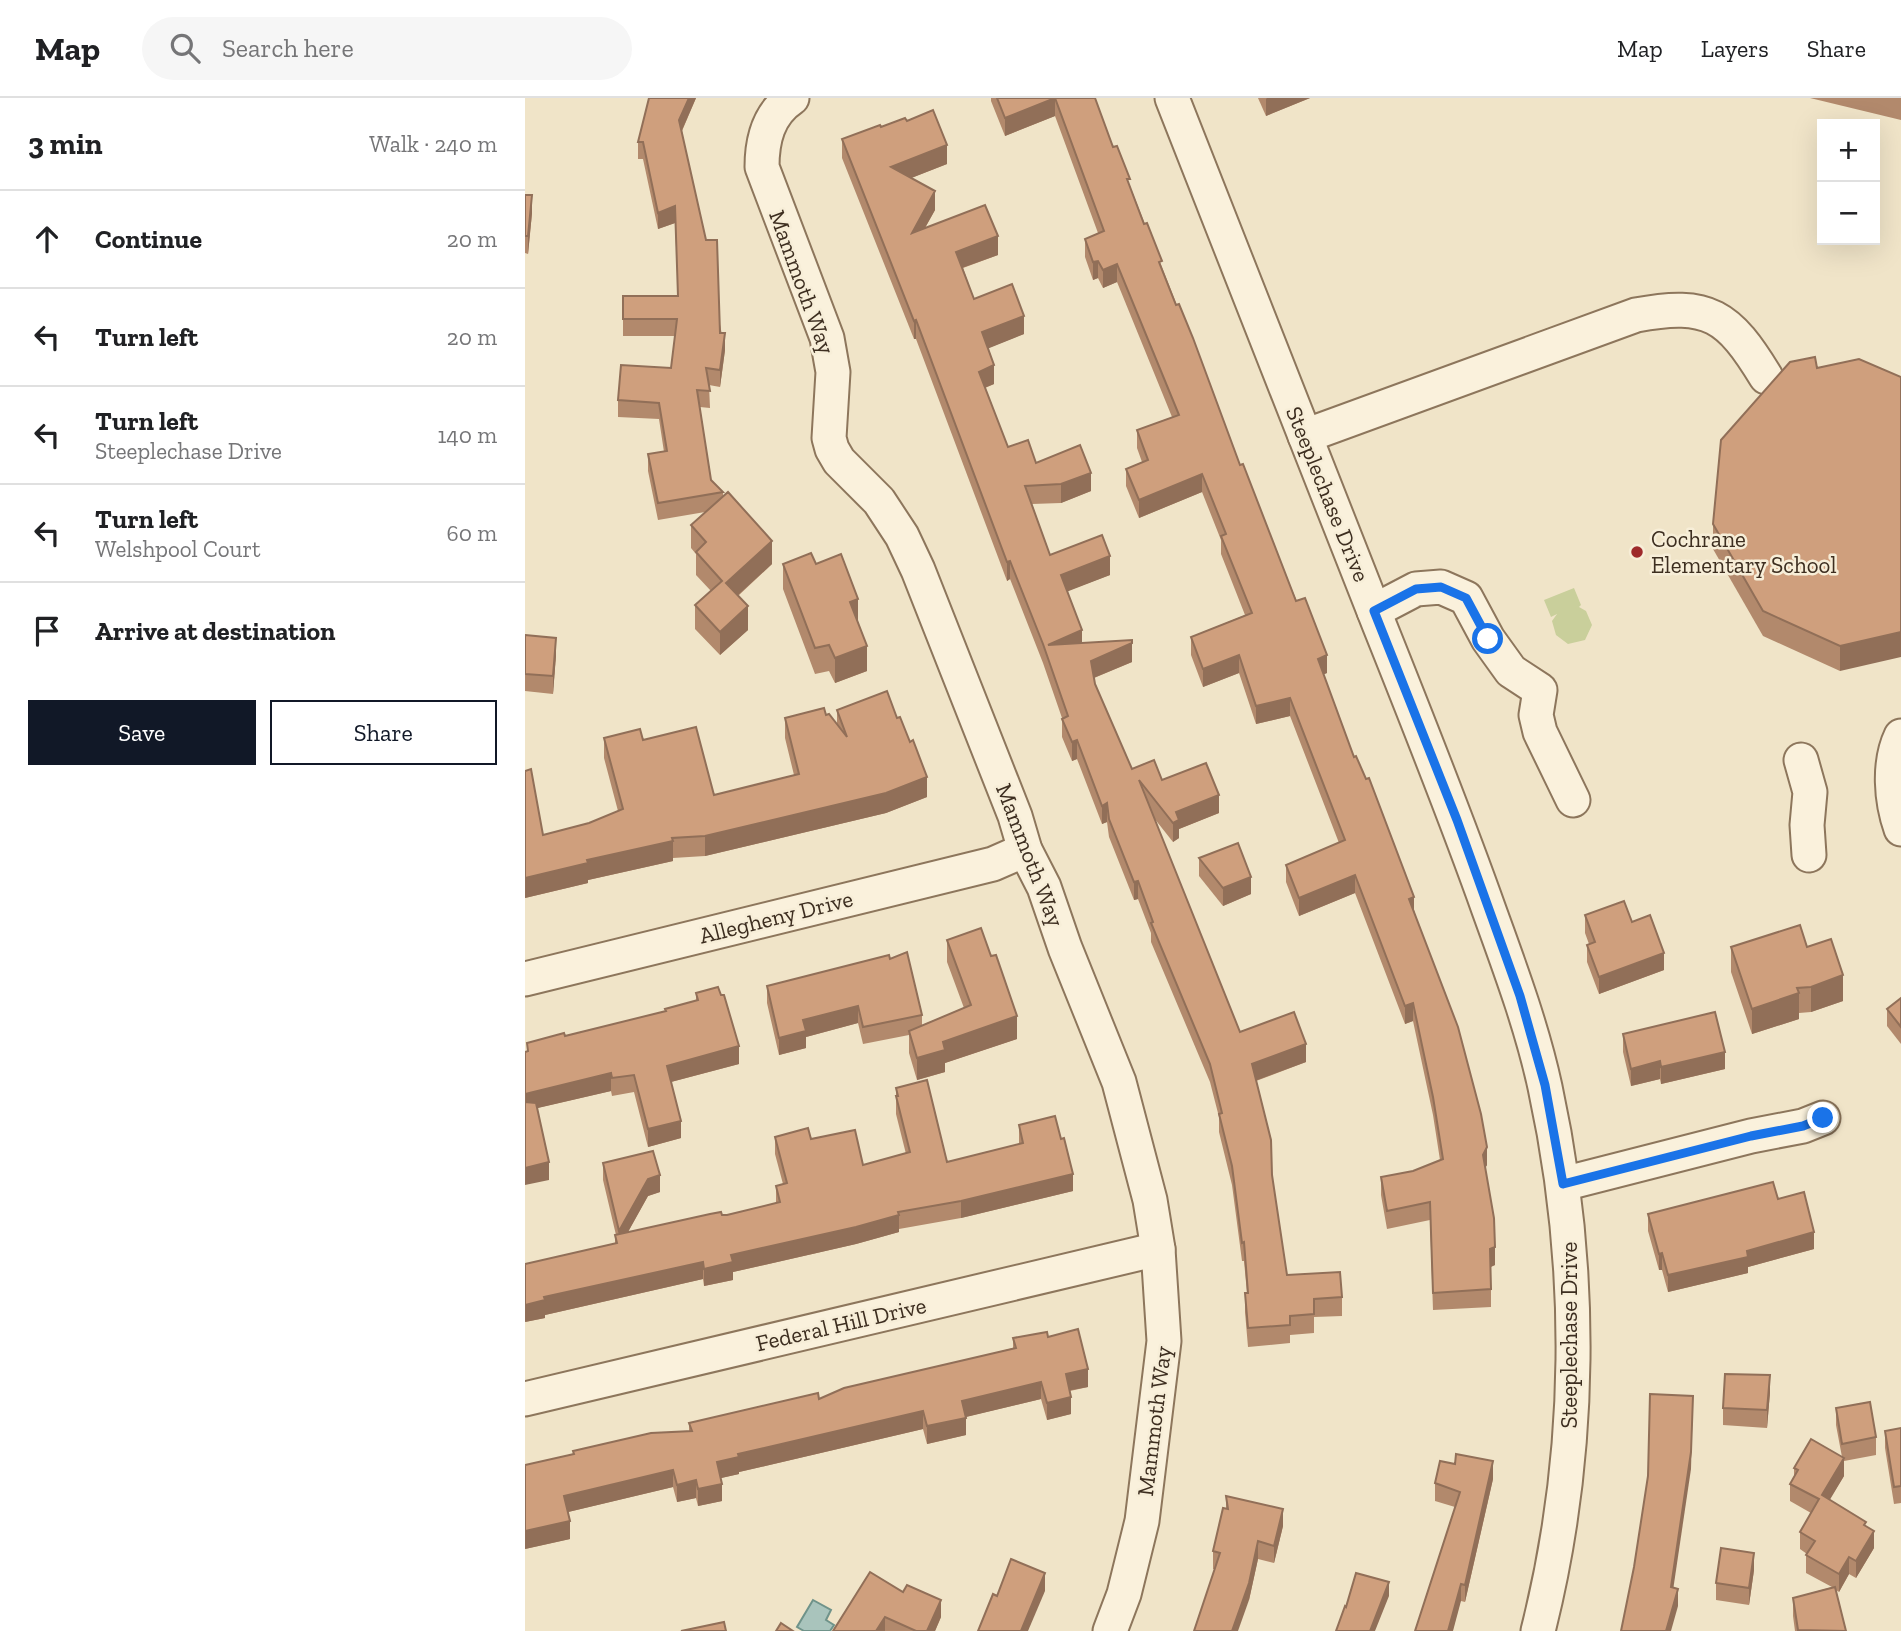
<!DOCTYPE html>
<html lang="en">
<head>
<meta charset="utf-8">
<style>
  :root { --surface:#fff; --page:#f6f6f6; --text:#202124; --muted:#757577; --line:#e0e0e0; --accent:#111827 }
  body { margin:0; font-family:"Zilla Slab",serif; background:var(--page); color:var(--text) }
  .controls { position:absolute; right:21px; top:21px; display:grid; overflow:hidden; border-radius:0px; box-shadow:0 7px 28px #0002 }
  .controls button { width:63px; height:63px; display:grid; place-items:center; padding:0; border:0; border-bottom:2px solid var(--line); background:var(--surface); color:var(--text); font:35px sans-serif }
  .stop { position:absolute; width:21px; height:21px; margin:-16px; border:5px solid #1a73e8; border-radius:50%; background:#fff }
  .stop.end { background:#1a73e8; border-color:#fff; box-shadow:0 2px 7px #0008 }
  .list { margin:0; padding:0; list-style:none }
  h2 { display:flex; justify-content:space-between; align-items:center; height:91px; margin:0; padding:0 28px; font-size:30px }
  h2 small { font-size:23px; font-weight:400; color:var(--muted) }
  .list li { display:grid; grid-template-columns:46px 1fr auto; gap:21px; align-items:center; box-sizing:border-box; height:98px; padding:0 28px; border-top:2px solid var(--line) }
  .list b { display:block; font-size:26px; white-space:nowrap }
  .list p { margin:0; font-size:23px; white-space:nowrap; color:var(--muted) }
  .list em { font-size:23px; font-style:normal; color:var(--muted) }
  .actions { display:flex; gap:14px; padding:21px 28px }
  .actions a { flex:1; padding:16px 0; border:2px solid var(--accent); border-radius:0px; text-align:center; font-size:24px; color:var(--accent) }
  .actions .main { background:var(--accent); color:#fff }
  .icon { flex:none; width:38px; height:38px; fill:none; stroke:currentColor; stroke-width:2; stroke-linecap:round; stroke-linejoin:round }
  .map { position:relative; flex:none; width:1376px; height:1533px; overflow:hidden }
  header { display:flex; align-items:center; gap:42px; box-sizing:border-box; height:98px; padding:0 35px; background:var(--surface); border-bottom:2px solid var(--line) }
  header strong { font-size:33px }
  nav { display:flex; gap:38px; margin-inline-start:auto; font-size:24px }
  .search { width:490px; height:63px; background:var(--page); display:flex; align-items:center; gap:18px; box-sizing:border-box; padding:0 24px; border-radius:38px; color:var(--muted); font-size:26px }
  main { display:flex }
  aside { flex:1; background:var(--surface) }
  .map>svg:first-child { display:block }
  .green { fill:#c9cf9b }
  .water { fill:#a9c4bc; stroke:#6f938a; stroke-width:2 }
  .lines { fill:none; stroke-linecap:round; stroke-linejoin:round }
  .minor-casing { stroke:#8d765c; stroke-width:37 }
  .minor { stroke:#faf1dc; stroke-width:33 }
  .wall { fill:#b2896c }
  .shaded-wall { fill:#916f58 }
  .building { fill:#cf9f7d; stroke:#916f58; stroke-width:2 }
  .route { stroke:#1a73e8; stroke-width:9 }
  .poi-dot { fill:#9e2a2b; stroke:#f7eed8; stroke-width:2.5 }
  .labels { text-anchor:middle; stroke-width:5; stroke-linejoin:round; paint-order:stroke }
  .street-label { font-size:23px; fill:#3d2e20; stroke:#f7eed8 }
  .poi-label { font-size:23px; fill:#3d2e20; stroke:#f7eed8; text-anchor:start }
</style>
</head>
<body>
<header>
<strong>Map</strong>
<div class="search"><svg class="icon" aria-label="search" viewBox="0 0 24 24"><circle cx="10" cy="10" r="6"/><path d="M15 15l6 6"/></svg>Search here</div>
<nav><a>Map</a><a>Layers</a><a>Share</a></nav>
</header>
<main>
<aside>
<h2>3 min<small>Walk · 240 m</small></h2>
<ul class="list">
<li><svg class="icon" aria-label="ahead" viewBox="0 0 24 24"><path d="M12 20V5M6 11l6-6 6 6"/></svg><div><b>Continue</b></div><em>20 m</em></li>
<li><svg class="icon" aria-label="left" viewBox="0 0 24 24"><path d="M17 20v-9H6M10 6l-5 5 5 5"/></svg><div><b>Turn left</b></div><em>20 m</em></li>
<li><svg class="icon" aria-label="left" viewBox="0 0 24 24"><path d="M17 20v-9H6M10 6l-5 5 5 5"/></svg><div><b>Turn left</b><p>Steeplechase Drive</p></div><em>140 m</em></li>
<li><svg class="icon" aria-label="left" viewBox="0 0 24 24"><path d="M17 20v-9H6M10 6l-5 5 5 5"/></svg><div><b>Turn left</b><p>Welshpool Court</p></div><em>60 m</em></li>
<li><svg class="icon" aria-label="arrive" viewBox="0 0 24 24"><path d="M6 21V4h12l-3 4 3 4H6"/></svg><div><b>Arrive at destination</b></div></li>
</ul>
<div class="actions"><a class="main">Save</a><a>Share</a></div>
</aside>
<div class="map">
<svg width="1376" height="1533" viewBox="0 0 1376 1533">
  <rect width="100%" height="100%" fill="#f0e4c8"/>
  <!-- green -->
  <path class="green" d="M1049 490 1056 507 1054 509 1061 513 1067 527 1060 542 1043 546 1031 537 1027 523 1032 516 1026 519 1019 502Z"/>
  <!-- water -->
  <path class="water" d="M288 1502 306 1512 301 1522 309 1527 305 1533H279L272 1529Z"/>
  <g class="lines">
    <defs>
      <g id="minor">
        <path d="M267 0C243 16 237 42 237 69L302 240 308 274 304 340 307 351 314 363 354 403 377 438 393 472 490 718 500 752 519 789 540 850 594 984 625 1102 633 1151 639 1243 617 1423 599 1496 585 1533"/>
        <path d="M647 0C716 175 785 350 854 526 892 621 930 716 964 812 985 870 1007 929 1020 989 1059 1168 1058 1355 1013 1533"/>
        <path d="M780 338 1111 217C1184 203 1204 218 1241 279"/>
        <path d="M849 513 891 491 916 489 941 500 963 541 986 573 1015 592 1011 617 1015 634 1048 702"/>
        <path d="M1376 638C1363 665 1366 703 1376 731"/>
        <path d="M1276 662 1285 694 1282 727 1284 757"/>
        <path d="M0 881 468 766 500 752"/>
        <path d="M1038 1086 1226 1038 1278 1028 1298 1020"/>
        <path d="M0 1301 633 1151"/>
      </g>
    </defs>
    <!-- minor casing -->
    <use href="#minor" class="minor-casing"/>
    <!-- minor -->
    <use href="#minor" class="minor"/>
  </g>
  <!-- wall -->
  <g class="wall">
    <path d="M124 0H171L157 33 200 252 195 289 184 287 185 310 175 309 186 382 198 394V399L247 466 213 498 223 532 195 557 170 531V507L186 493 171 477V456L166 450V427L180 414 133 422 123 373V356L139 354 134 321 93 319V302L146 270 150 238H98V198H153L150 125 133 131 118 61H113V44Z"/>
    <path d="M466 0H570L588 49 605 88 715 367 802 575 798 576 829 659 889 812 962 1067 960 1070 970 1167 966 1169V1209L908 1212 905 1122 862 1131 856 1097V1079L888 1073 915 1062 908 1017 888 923 880 926 830 795 774 818 761 784V767L814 745 765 618 731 626 714 575 678 589 666 557V539L720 517 696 456V442L677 394 614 420 601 388V371L617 364 612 350V332L647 319 592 184 578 190 573 180 568 182 560 159V141L573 135 530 18 480 38 466 3Z"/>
    <path d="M733 0H785L741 18Z"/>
    <path d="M1285 0H1376V22Z"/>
    <path d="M382 23 422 66 386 80 410 112 400 130 473 157 438 170 449 201 499 236 463 250 469 286 460 290 483 349 566 393 536 405 507 406 525 457 585 477 542 493 557 545 607 564 569 580 570 586 607 671 637 682 694 715 654 731V740L648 744 629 720 715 934 781 964 731 983 747 1077 762 1177 817 1199V1218L789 1219V1235L765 1237V1245L723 1249 720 1214V1195H722L719 1163H717L707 1087 694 1034V1019L685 984 626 844V835L613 801 609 802 584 739 582 724 577 726 552 661 547 663 537 639V620L518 565 485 481 482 483 391 241H389L317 60V41Z"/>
    <path d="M0 97 7 115 3 156 0 155Z"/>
    <path d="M1334 261 1315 573 1238 538 1188 451V426L1292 270Z"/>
    <path d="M258 466H291L333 524 342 573 310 585 304 573 290 576 258 491Z"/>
    <path d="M0 537 31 557 28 596 0 593Z"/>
    <path d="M312 612 402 699 361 715 180 758 148 760V763L63 782V785L0 800V673L18 737 64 725 93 713 79 660V640L118 642 189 697 269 677 260 640V620L301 617 312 626Z"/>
    <path d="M674 760 726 796 698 808 674 778Z"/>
    <path d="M1060 817 1107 824 1139 872 1074 896 1062 864V847L1064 846 1060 835Z"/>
    <path d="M422 842 492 941 420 965V974L392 982 384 955V937L338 946 333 925 281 939V950L254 957 242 905V888L365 861 397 917V927L439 910 422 864Z"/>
    <path d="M1206 849H1282L1318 903 1286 914 1274 915V921L1227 936 1206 874Z"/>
    <path d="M171 895 214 966 146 984 156 1040 123 1049 109 994 87 998 86 993 12 1010 24 1082 2 953V945L40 938 140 913 171 903Z"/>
    <path d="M1376 900V946L1362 928V911Z"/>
    <path d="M1098 936 1200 971 1136 986 1135 981 1106 988 1098 954Z"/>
    <path d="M371 990 422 1064 494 1046V1027L548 1093 436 1120 374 1131V1134L331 1146 208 1174V1182L179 1188 178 1181 20 1217V1220L0 1224 90 1145V1137H91L78 1082V1065L135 1094 123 1098 103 1134 197 1117H202L251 1105V1088L258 1086 250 1056V1039L286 1041 338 1067 381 1056 371 1016Z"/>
    <path d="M1253 1101 1289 1151 1223 1169V1175L1143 1194 1137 1172H1134L1123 1133V1116Z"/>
    <path d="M523 1239 563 1289 545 1293 546 1316 522 1322 516 1301 440 1319 441 1337 402 1346 398 1331 214 1374V1376L196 1380 197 1403 173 1408 171 1400 152 1404 148 1389 43 1414 45 1441 0 1451 48 1356V1353L164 1333V1325L294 1301 488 1250V1240Z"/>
    <path d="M1245 1294 1242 1330 1198 1327V1310Z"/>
    <path d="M1311 1310 1351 1339V1357L1319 1363V1378L1304 1402 1341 1428 1349 1450 1331 1480 1324 1476 1314 1494 1311 1492 1321 1533H1270L1268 1518V1500L1307 1489 1281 1475V1457L1282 1456 1275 1451V1434L1286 1415 1265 1403V1386L1269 1380V1370L1317 1359 1311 1327Z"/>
    <path d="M1376 1330V1405L1369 1406 1360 1350V1333Z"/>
    <path d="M968 1381 940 1504 936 1503 930 1409 910 1403V1385Z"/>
    <path d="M701 1398 758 1428 749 1465 733 1461 724 1502 690 1471H688V1453L701 1410Z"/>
    <path d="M1229 1472 1224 1507 1191 1502V1485Z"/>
    <path d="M345 1474 416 1519 410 1533H308Z"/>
  </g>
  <!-- shaded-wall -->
  <g class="shaded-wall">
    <path d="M164 0H171L154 39V22Z"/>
    <path d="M530 0V18L480 38V20Z"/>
    <path d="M742 0H785L741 18V1Z"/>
    <path d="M422 47V66L366 88V69Z"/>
    <path d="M410 93V112L387 153V135Z"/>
    <path d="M7 97V115L3 156V138Z"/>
    <path d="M150 108V125L133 131V115Z"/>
    <path d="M473 138V157L431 172V154Z"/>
    <path d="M573 163V180L568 182V164Z"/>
    <path d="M592 166V184L578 190V172Z"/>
    <path d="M499 218V236L457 253V234Z"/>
    <path d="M391 222V241H389V223Z"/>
    <path d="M200 235V252L195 289V272Z"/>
    <path d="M469 267V286L454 292V274Z"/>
    <path d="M566 375V393L536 405V386Z"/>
    <path d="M677 376V394L614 420V402Z"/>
    <path d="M247 443V466L201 508V485Z"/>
    <path d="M585 458V477L536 496V477Z"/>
    <path d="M485 463V481L482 483V464Z"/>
    <path d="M333 501V527L325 504Z"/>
    <path d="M223 508V532L195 557V534Z"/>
    <path d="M557 532V551L523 547Z"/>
    <path d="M1376 534V559L1315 573V548Z"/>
    <path d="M31 540V557L28 596V578Z"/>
    <path d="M607 545V564L566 581V563Z"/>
    <path d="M342 548V573L310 585V560Z"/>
    <path d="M714 557V575L678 589V571Z"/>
    <path d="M802 557V575L793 579V561Z"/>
    <path d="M765 600V618L731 626V608Z"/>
    <path d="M552 642V661L547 663V644Z"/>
    <path d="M402 679V699L361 715 180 758V738Z"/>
    <path d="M694 697V715L654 731V740L648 744V725L651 714Z"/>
    <path d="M582 705V724L577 726V708Z"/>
    <path d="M148 743V763L63 782V785L0 800V780L62 762Z"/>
    <path d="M830 777V795L774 818V800Z"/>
    <path d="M726 779V796L698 808V790Z"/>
    <path d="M613 783V801L609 802V784Z"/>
    <path d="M889 799V817L884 801Z"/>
    <path d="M1139 855V872L1074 896V879Z"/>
    <path d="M1318 877V903L1286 914V889Z"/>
    <path d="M1274 895V921L1227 936V911Z"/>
    <path d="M888 905V923L880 926V908Z"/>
    <path d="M333 908V925L281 939V950L254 957V940L278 922Z"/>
    <path d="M492 918V941L420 965V974L392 982V960L418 944Z"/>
    <path d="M781 946V964L727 984V966Z"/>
    <path d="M214 948V966L142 985V968Z"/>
    <path d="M1200 954V971L1136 986V969Z"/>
    <path d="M1135 963V981L1106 988V971Z"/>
    <path d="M86 975V993L0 1013V996Z"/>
    <path d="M156 1023V1040L123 1049V1031Z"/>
    <path d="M962 1049V1067L958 1074V1057Z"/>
    <path d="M24 1064V1082L0 1087V1070Z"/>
    <path d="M548 1076V1093L436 1120V1103Z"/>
    <path d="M135 1077V1094L123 1098 94 1150V1133L123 1081Z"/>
    <path d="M374 1117V1134L331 1146 208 1174V1182L179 1188V1171L206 1157Z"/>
    <path d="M1289 1134V1151L1223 1169V1175L1143 1194V1177L1222 1153Z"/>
    <path d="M970 1149V1167L965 1169V1151Z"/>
    <path d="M1137 1155V1172H1134V1156Z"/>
    <path d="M178 1164V1181L20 1217V1220L0 1224V1207L19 1199Z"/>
    <path d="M563 1271V1289L541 1293V1276Z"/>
    <path d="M1245 1277V1294L1242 1330V1312Z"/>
    <path d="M516 1284V1301L437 1320V1303Z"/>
    <path d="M1168 1298 1166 1371 1146 1506V1489Z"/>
    <path d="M546 1299V1316L522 1322V1305Z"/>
    <path d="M398 1313V1331L214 1374V1376L192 1381V1364L213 1356Z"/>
    <path d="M441 1320V1337L402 1346V1328Z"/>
    <path d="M1319 1360V1378L1297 1415V1397Z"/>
    <path d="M968 1363V1381L940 1504V1487Z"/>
    <path d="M148 1372V1389L39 1415V1398Z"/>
    <path d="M171 1382V1400L152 1404V1387Z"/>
    <path d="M197 1386V1403L173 1408V1391Z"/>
    <path d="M758 1411V1428L749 1465V1448Z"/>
    <path d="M45 1423V1441L0 1451V1433Z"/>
    <path d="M1349 1433V1450L1331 1480V1463Z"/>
    <path d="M733 1443V1461L724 1502 713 1533H707Z"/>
    <path d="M1229 1455V1472L1224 1507V1490Z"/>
    <path d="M1324 1459V1476L1314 1494V1476Z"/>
    <path d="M520 1475V1493L503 1533H496Z"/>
    <path d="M864 1484V1498L850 1533H845Z"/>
    <path d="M936 1486V1503L928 1533H923Z"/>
    <path d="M1153 1491V1508L1146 1533H1141Z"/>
    <path d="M416 1502V1519L410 1533H402Z"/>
    <path d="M360 1519V1533H351Z"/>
  </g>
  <!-- building -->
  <g class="building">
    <path d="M124 0H164L154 22 181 142H192L195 235H200L195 272 181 270 185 293 172 292 186 382 198 394 133 405 123 356 142 353 134 305 93 302 96 267 146 270 152 221H98V198H153L150 108 133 115 118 44H113Z"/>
    <path d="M472 0H570L588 49 592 48 605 81H602L619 126 622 125 637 163 634 164 651 207 654 206 668 240 715 367 718 366 771 503 780 500 802 557 793 561 829 659 831 658 841 681 844 680 889 799 884 801 933 929 956 1016 962 1049 958 1057 969 1120 970 1149 965 1151 966 1191 908 1195 905 1104 862 1113 856 1079 888 1073 918 1061 908 999 888 905 880 908 830 777 774 800 761 767 820 742 765 600 731 608 714 557 678 571 666 539 727 515 696 438 701 436 677 376 614 402 601 371 623 362 612 332 654 317 592 166 578 172 573 163 568 164 560 141 579 133 530 0 480 20Z"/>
    <path d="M408 12 422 47 366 69 410 93 387 135 460 107 473 138 431 154 449 201 487 186 499 218 457 234 469 267 454 274 483 349 503 342 511 365 555 347 566 375 536 386 500 388 525 457 577 437 585 458 536 477 557 532 523 547 607 542V545L566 563 570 586 607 671 629 662 637 682 681 665 694 697 651 714 654 722 648 725 614 682 715 934 769 914 781 946 727 966 746 1042 747 1077 762 1177 815 1174 817 1199 789 1201V1216L765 1218V1227L723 1230 720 1195H723L719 1144 717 1145 707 1068 694 1016 697 1015 685 966 626 825 628 824 613 783 609 784 584 721 582 705 577 708 552 642 547 644 537 621 543 618 518 546 485 463 482 464 391 222 389 223 317 41 355 27 356 29 380 20 382 23Z"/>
    <path d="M0 97H7L3 138H0Z"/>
    <path d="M1290 259 1292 270 1334 261 1376 279V534L1315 548 1238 513 1188 426 1196 342 1265 264Z"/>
    <path d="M203 394 247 443 201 485 223 508 195 534 170 507 197 483 171 454 181 444 166 427Z"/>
    <path d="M286 455 291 466 316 456 333 501 325 504 342 548 310 560 304 547 290 550 258 466Z"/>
    <path d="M0 537 31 540 28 578 0 576Z"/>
    <path d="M362 593 372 620 375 619 385 644 388 642 402 679 361 695 180 738 147 740 148 743 62 762 63 765 0 780V673L6 671 18 737 64 725 98 711 79 640 115 631 118 642 171 629 189 697 274 676 260 620 299 610 301 617 304 616 322 639 312 612Z"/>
    <path d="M713 745 726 779 698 790 674 760Z"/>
    <path d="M1099 803 1107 824 1125 817 1139 855 1074 879 1062 847 1070 844 1060 817Z"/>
    <path d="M1275 827 1282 849 1306 841 1318 877 1286 889 1272 890 1274 895 1227 911 1206 849Z"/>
    <path d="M456 830 466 858 471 857 492 918 418 944 420 952 392 960 384 933 446 907 422 842Z"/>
    <path d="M382 854 397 917 338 929 333 908 278 922 281 933 254 940 242 888 364 857 365 861Z"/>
    <path d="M193 889 196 897H199L214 948 142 968 156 1023 123 1031 109 977 87 980 86 975 0 996V954L3 953 2 945 39 935 40 938 141 913 140 911 173 902 171 895Z"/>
    <path d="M1376 900V929L1362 911Z"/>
    <path d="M1190 914 1200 954 1136 969 1135 963 1106 971 1098 936Z"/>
    <path d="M402 982 422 1064 498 1045 494 1027 530 1018 536 1041 539 1040 548 1076 436 1103 373 1114 374 1117 331 1129 206 1157 208 1164 179 1171 178 1164 19 1199 20 1202 0 1207V1166L92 1145 90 1137 185 1116 196 1114 197 1117H202L255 1104 251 1088 262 1085 250 1039 283 1030 286 1041 330 1032 338 1067 385 1054 371 998H373L371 990Z"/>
    <path d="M0 1004 11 1005 24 1064 0 1070Z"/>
    <path d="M128 1053 135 1077 123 1081 94 1133 78 1065Z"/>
    <path d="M1248 1084 1253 1101 1279 1094 1289 1134 1222 1153 1223 1159 1143 1177 1137 1155 1134 1156 1123 1116Z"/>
    <path d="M553 1231 563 1271 541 1276 546 1299 522 1305 516 1284 437 1303 441 1320 402 1328 398 1313 213 1356 214 1359 192 1364 197 1386 173 1391 171 1382 152 1387 148 1372 39 1398 45 1423 0 1433V1367L49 1356 48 1353 126 1335 167 1333 164 1325 293 1295 294 1301 319 1290 491 1250 488 1240 522 1234 523 1239Z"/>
    <path d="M1200 1276 1245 1277 1242 1312 1198 1310Z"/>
    <path d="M1125 1296 1168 1298 1166 1354 1146 1489 1153 1491 1141 1533H1096L1109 1469 1123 1378Z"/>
    <path d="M1345 1304 1351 1339 1317 1346 1311 1310Z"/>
    <path d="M1376 1330V1388L1369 1389 1360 1333Z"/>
    <path d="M1286 1341 1319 1360 1297 1397 1341 1424 1339 1427 1349 1433 1331 1463 1324 1459 1314 1476 1281 1457 1290 1443 1275 1434 1294 1401 1265 1386 1273 1372 1269 1370Z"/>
    <path d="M931 1356 968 1363 940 1487 936 1486 923 1533H890L935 1394 910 1385 915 1363 930 1366Z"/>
    <path d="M701 1398 758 1411 749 1448 733 1443 724 1485 707 1533H669L695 1455 688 1453 698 1410 703 1411Z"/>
    <path d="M1196 1450 1229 1455 1224 1490 1191 1485Z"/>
    <path d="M486 1461 520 1475 496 1533H453L468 1496 472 1498Z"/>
    <path d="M345 1474 378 1494 382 1487 416 1502 402 1533H391L360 1519 351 1533H308Z"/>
    <path d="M831 1475 864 1484 845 1533H811L820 1508 821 1509Z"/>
    <path d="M1310 1489 1321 1533 1273 1532 1268 1500Z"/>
    <path d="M199 1524 201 1533H156Z"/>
    <path d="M256 1525 268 1533H251Z"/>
  </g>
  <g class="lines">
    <!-- route -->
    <path class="route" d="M963 541 941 500 916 489 891 491 849 513 932 722 995 898 1020 987 1038 1086 1226 1038 1278 1028 1298 1020"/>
  </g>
  <!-- markers -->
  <circle class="poi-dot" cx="1112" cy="454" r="7"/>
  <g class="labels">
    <!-- street labels -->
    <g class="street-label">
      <text transform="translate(277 184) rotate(70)" y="8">Mammoth Way</text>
      <text transform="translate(803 396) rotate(68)" y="8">Steeplechase Drive</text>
      <text transform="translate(505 757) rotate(69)" y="8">Mammoth Way</text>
      <text transform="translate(251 819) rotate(-14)" y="8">Allegheny Drive</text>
      <text transform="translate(316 1226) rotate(-13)" y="8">Federal Hill Drive</text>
      <text transform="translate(1044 1237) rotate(-90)" y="8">Steeplechase Drive</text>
      <text transform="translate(629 1323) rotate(-83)" y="8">Mammoth Way</text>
    </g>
    <!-- poi labels -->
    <g class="poi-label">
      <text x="1126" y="449">Cochrane<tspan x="1126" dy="26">Elementary School</tspan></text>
    </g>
  </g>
</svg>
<div class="controls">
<button>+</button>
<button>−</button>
</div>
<div class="stop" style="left:963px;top:541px"></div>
<div class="stop end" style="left:1298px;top:1020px"></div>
</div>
</main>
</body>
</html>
